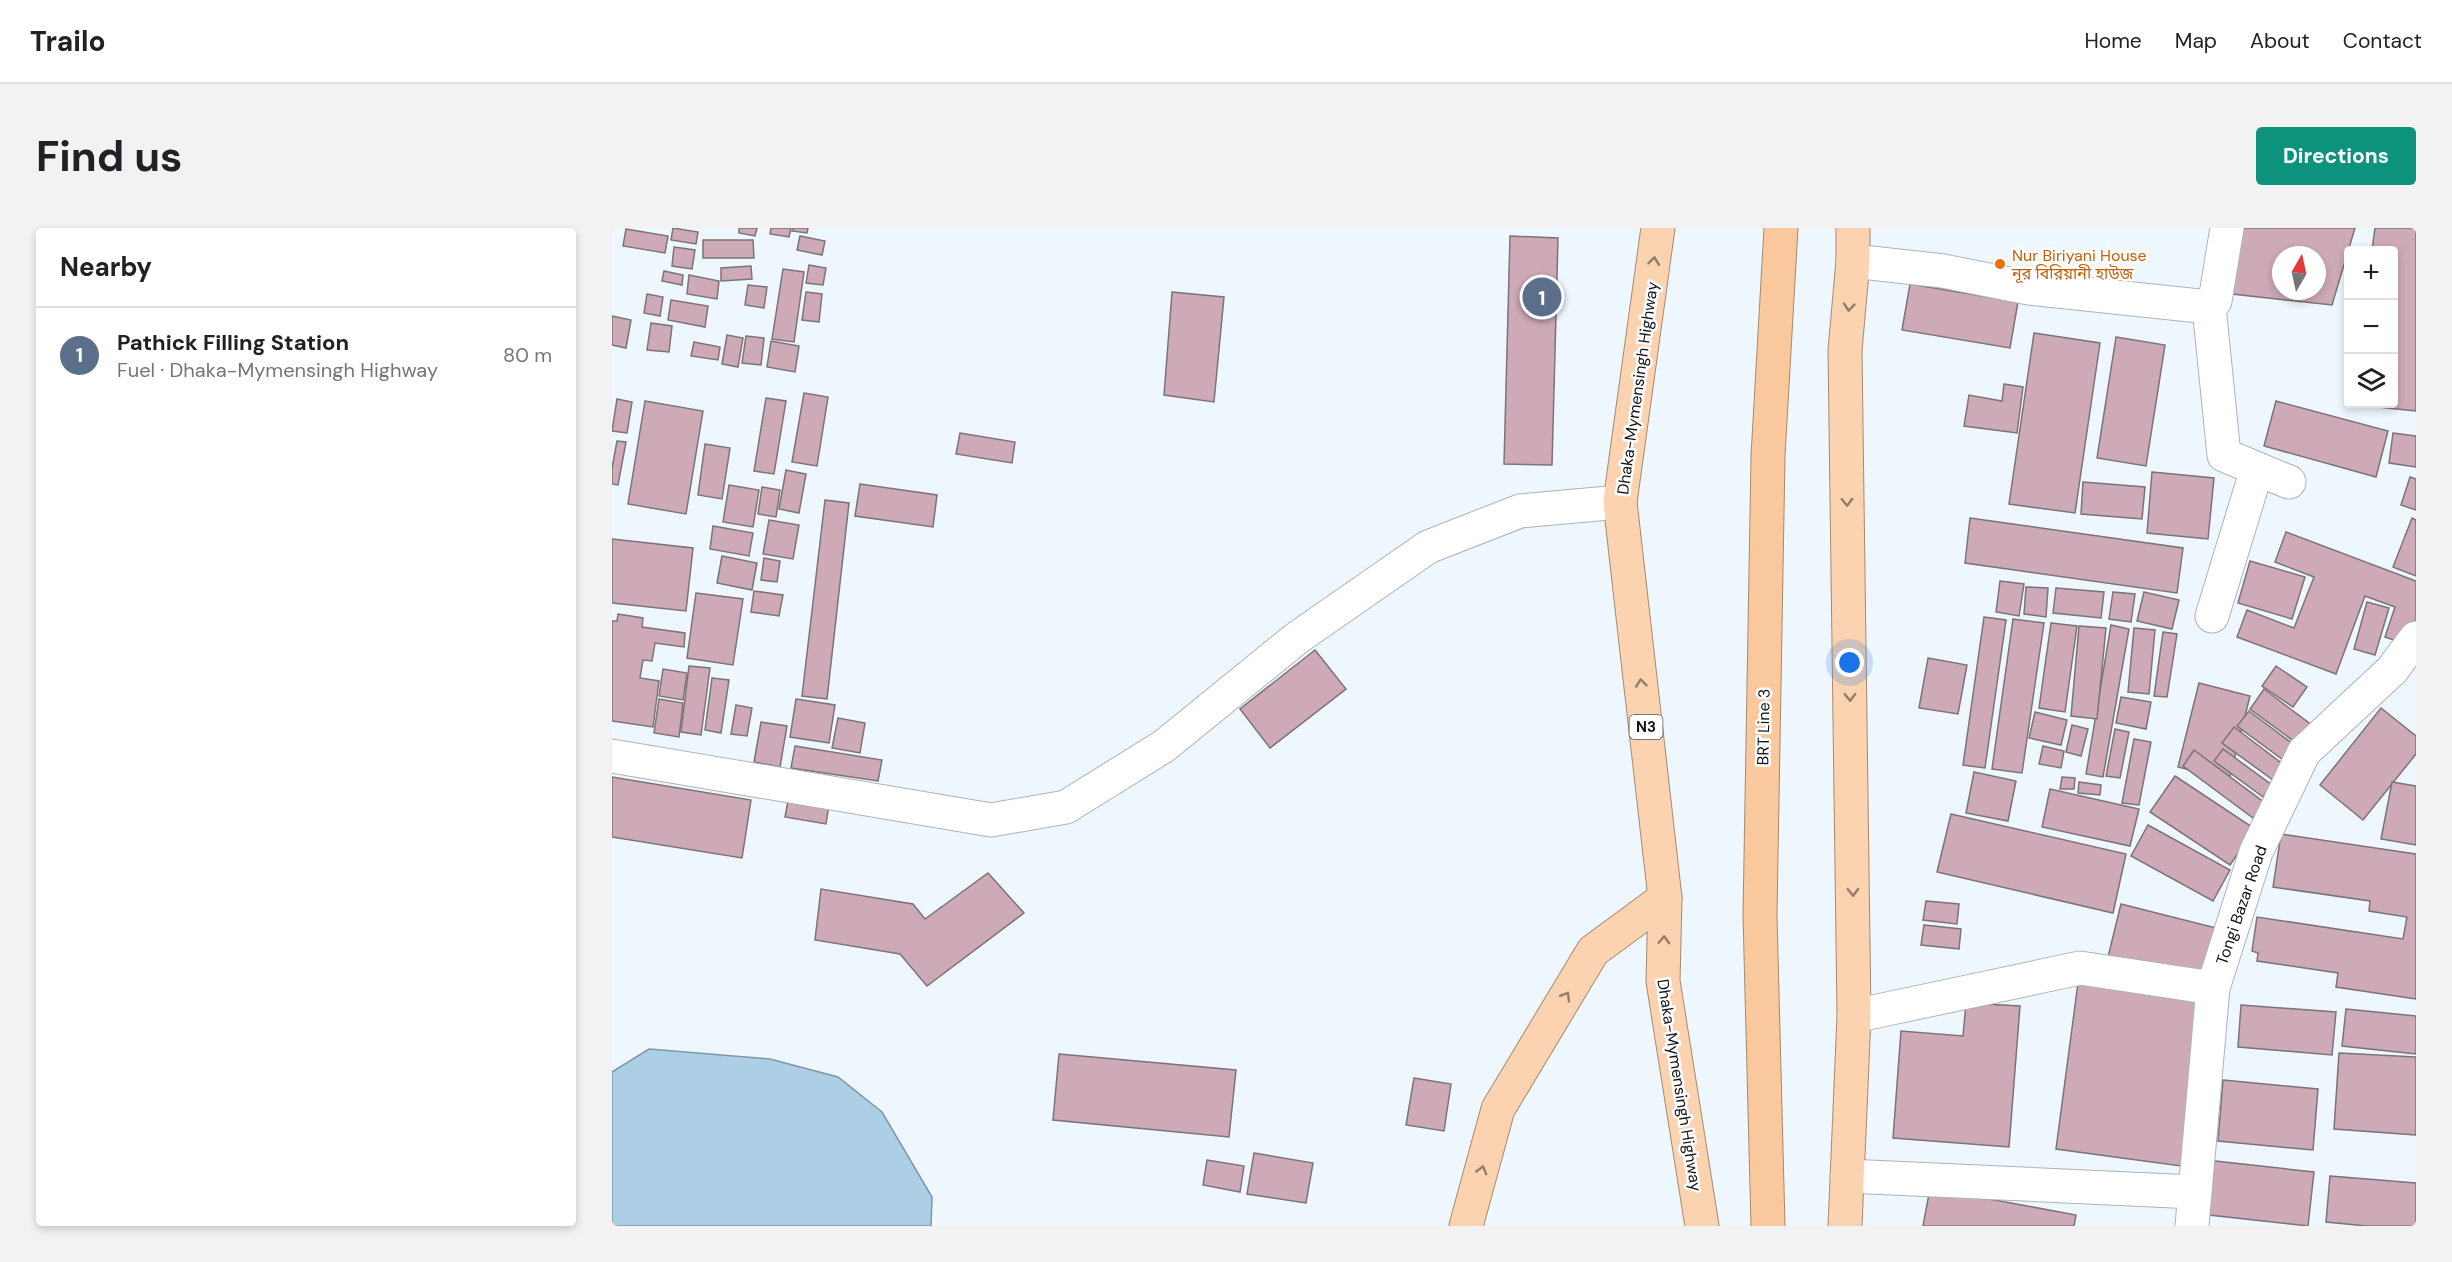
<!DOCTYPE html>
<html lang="en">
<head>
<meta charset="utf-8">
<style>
  :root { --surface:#fff; --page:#f2f2f2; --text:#202124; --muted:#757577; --line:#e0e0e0; --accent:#0d937d }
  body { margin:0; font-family:"DM Sans","Noto Sans Bengali",sans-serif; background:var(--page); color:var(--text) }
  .controls { position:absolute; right:18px; top:18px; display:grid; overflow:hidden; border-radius:6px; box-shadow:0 3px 9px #0003 }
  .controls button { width:54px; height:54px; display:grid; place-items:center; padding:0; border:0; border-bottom:2px solid var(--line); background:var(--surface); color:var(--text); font:30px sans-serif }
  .compass { position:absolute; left:1660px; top:18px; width:54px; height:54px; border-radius:50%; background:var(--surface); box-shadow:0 3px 9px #0003; rotate:9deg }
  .you { position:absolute; left:1238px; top:435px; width:21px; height:21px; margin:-15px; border:4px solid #fff; border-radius:50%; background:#1a73e8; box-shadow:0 0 0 9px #1a73e833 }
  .badge { display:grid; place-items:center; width:39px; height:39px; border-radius:50%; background:var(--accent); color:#fff; font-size:20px; font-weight:700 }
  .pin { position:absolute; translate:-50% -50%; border:3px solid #fff; box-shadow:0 2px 6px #0006 }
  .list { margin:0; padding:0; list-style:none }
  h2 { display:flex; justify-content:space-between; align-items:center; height:78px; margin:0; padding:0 24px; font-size:26px }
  h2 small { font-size:20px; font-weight:400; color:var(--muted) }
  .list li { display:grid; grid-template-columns:39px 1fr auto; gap:18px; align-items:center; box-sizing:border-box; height:96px; padding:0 24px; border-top:2px solid var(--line) }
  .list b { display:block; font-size:22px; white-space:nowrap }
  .list p { margin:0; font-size:20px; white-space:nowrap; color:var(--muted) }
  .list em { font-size:20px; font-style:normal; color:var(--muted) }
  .icon { flex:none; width:33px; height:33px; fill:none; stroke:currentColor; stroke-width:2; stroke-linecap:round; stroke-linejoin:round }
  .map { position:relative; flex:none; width:1804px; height:998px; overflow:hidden; border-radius:6px }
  header { display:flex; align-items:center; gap:36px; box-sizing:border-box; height:84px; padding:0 30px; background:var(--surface); border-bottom:2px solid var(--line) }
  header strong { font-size:28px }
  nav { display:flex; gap:33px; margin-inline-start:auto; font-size:21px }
  .intro { display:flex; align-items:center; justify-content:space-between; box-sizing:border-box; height:144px; padding:0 36px }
  h1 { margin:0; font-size:42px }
  .button { padding:15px 27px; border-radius:6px; background:var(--accent); color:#fff; font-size:21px; font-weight:700 }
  main { display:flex; gap:36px; padding:0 36px }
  aside { flex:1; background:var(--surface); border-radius:6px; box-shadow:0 3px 9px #0003 }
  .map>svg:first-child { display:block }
  .water { fill:#adcfe5; stroke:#7e97a7; stroke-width:1.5 }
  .building { fill:#cea9b8; stroke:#7b7376; stroke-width:1.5; fill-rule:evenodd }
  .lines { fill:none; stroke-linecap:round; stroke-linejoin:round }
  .minor-casing { stroke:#acb3ba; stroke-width:35 }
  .trunk-casing { stroke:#a8896d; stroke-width:35 }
  .motorway-casing { stroke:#a8896d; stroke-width:35 }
  .minor { stroke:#fff; stroke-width:33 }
  .trunk { stroke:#fbd3b0; stroke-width:33 }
  .motorway { stroke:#fac89d; stroke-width:33 }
  .oneway { stroke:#917d6a }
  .food-dot { fill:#e8710a; stroke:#fff; stroke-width:2 }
  .labels { text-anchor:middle; stroke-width:5; stroke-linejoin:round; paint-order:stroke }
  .shield { fill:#fff; stroke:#585a5b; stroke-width:1.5 }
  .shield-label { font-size:15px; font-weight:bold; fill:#101315 }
  .food-label { font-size:16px; fill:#c56008; stroke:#fff; text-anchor:start }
  .street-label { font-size:16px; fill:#101315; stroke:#fff }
</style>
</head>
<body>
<header>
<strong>Trailo</strong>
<nav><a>Home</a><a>Map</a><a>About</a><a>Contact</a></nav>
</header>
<div class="intro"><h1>Find us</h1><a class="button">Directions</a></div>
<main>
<aside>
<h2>Nearby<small></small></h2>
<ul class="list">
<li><span class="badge" style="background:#5c6f8a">1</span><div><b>Pathick Filling Station</b><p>Fuel · Dhaka-Mymensingh Highway</p></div><em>80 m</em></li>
</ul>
</aside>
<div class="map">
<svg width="1804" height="998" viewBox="0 0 1804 998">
  <rect width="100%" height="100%" fill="#eff7fe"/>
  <!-- water -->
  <path class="water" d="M37 821 158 831 226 849 270 884 320 969 319 998H0V844Z"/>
  <!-- building -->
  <g class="building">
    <path d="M61 0 86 4 84 16 59 12Z"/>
    <path d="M127 0H145L143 8 127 5Z"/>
    <path d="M159 0H179L177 9 158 6Z"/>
    <path d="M181 0H196L195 5 180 3Z"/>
    <path d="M1625 0H1743L1720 77 1611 65ZM1669 27H1705V63H1669Z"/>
    <path d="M1763 0H1804V183L1737 176H1782V22H1760Z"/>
    <path d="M14 1 56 8 53 25 11 18Z"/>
    <path d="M188 8 213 13 210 27 185 22Z"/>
    <path d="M898 8 946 10 940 237 892 236Z"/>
    <path d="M91 12H141L142 30H91Z"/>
    <path d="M62 19 83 22 80 41 60 38Z"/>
    <path d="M197 37 214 40 211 57 194 55Z"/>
    <path d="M139 38 140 51 109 53V40Z"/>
    <path d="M171 41 192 44 182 114 160 111Z"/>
    <path d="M52 43 71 47 70 57 50 53Z"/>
    <path d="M77 47 107 53 105 71 75 66Z"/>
    <path d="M1298 56 1406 74 1398 120 1290 102Z"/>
    <path d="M136 57 155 59 152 80 133 77Z"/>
    <path d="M194 64 210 66 207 94 190 92Z"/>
    <path d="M560 64 612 69 602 174 552 167Z"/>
    <path d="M35 66 51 69 48 88 32 85Z"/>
    <path d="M59 72 96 78 93 99 56 92Z"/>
    <path d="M0 88 19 92 14 120 0 117Z"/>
    <path d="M39 95 60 98 57 124 35 122Z"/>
    <path d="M1422 105 1488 115 1463 285 1397 276Z"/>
    <path d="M115 107 131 110 126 139 110 136Z"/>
    <path d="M134 108 152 110 149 137 130 135Z"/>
    <path d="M1504 109 1553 117 1534 238 1485 230Z"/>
    <path d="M159 113 187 118 183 144 155 139Z"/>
    <path d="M82 114 108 119 106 132 79 128Z"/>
    <path d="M1392 156 1411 159 1405 205 1352 198 1357 167 1390 173Z"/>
    <path d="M192 165 216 169 205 238 180 234Z"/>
    <path d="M154 170 174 173 162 246 142 243Z"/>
    <path d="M5 171 20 174 15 205 0 203Z"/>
    <path d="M33 173 91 183 74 286 16 276Z"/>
    <path d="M1664 173 1776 203 1764 249 1652 218Z"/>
    <path d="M348 205 403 214 400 235 344 226Z"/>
    <path d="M1781 205 1804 208V239L1777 235Z"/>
    <path d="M5 213 14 214 6 257 0 256V240Z"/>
    <path d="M93 216 118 220 110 271 86 267Z"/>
    <path d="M174 242 194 246 187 285 167 281Z"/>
    <path d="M1540 244 1602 250 1596 311 1535 305Z"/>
    <path d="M1798 249 1804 251V282L1789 277Z"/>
    <path d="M1471 254 1533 259 1530 291 1469 286Z"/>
    <path d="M248 256 325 267 321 299 243 288Z"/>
    <path d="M117 257 147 262 141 299 111 294Z"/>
    <path d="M150 259 168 262 164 289 146 286Z"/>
    <path d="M213 272 237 275 215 471 190 468Z"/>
    <path d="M1358 290 1571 320 1565 365 1353 335Z"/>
    <path d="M1800 290 1804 292V348L1781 339Z"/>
    <path d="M157 292 187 297 181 331 151 326Z"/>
    <path d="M101 298 141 305 137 328 98 321Z"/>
    <path d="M1674 304 1804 353V398L1797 417 1773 409 1783 379 1753 368 1724 446 1625 409 1635 382 1682 400 1702 349 1663 334Z"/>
    <path d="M0 311 81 320 74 383 0 375Z"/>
    <path d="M110 328 145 335 140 362 105 355Z"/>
    <path d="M152 330 168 333 165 354 149 352Z"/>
    <path d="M1638 333 1693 349 1680 391 1626 375Z"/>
    <path d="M1388 353 1412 356 1407 388 1384 384Z"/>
    <path d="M1414 359 1436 360 1434 389 1412 386Z"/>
    <path d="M1444 360 1492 364 1489 390 1441 385Z"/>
    <path d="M142 363 171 367 167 388 139 384Z"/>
    <path d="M1501 364 1523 366 1519 394 1497 391Z"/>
    <path d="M1532 364 1567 372 1560 401 1525 393Z"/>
    <path d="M84 365 131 371 121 437 75 430Z"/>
    <path d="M1755 374 1777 380 1763 427 1742 421Z"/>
    <path d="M6 386 31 390 30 399 73 405 72 419 43 415 40 433 31 432 28 450 47 453 41 499 0 493V393H5Z"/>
    <path d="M1372 389 1394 392 1373 540 1351 537Z"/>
    <path d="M1401 391 1432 395 1410 545 1380 541Z"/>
    <path d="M1439 395 1465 398 1453 484 1427 480Z"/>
    <path d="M1499 397 1517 401 1491 549 1474 546Z"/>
    <path d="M1467 398 1494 400 1485 491 1459 488Z"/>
    <path d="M1522 400 1543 402 1537 466 1516 464Z"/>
    <path d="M1551 404 1565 406 1555 469 1542 468Z"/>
    <path d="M703 422 734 461 658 520 628 481Z"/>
    <path d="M1316 430 1355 437 1346 486 1307 480Z"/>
    <path d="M77 438 98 440 89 507 69 504Z"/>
    <path d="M1664 438 1695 459 1681 479 1650 458Z"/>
    <path d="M51 441 75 445 71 472 47 468Z"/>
    <path d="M100 450 117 452 109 505 93 502Z"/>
    <path d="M1587 455 1638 468 1617 552 1566 539Z"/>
    <path d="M1652 461 1701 498 1687 517 1638 481Z"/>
    <path d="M1509 469 1539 474 1534 501 1504 495Z"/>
    <path d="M47 471 71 475 67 509 42 505Z"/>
    <path d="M184 471 223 477 217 515 178 509Z"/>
    <path d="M124 477 140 480 135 508 119 506Z"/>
    <path d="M1769 480 1804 508V526L1751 592 1708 557Z"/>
    <path d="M1637 483 1685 519 1674 534 1625 498Z"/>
    <path d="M1423 484 1455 492 1449 517 1417 510Z"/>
    <path d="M226 490 253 495 248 525 220 520Z"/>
    <path d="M149 494 175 498 168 539 142 534Z"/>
    <path d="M1460 497 1476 501 1469 528 1454 524Z"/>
    <path d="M1622 499 1672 537 1661 552 1610 515Z"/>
    <path d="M1503 501 1517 504 1508 550 1494 548Z"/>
    <path d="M1522 511 1539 514 1527 577 1510 575Z"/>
    <path d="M183 518 270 532 266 553 179 540Z"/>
    <path d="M1431 518 1452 523 1449 540 1427 536Z"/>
    <path d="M1611 521 1660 557 1651 569 1602 533Z"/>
    <path d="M1582 522 1653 575 1641 590 1571 538Z"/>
    <path d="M1362 544 1404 553 1396 593 1354 585Z"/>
    <path d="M1563 548 1643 601 1618 637 1538 584Z"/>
    <path d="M0 549 139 572 130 630 0 609Z"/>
    <path d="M1450 549 1463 550 1462 561H1448Z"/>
    <path d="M1467 554 1489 557 1488 567 1466 565Z"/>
    <path d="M1780 554 1804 558V617L1769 611Z"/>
    <path d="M1438 561 1527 581 1518 618 1430 599Z"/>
    <path d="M178 562 218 570 214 596 173 589Z"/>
    <path d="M1339 586 1514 626 1501 685 1325 644Z"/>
    <path d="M1536 597 1618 642 1601 673 1519 628Z"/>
    <path d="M1669 606 1804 626V771L1724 759 1726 745 1645 733 1646 725 1640 723 1645 689 1791 711 1795 689 1757 683 1758 673 1661 659Z"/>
    <path d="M376 645 412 685 315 758 288 726 203 712 209 661 301 676 313 691Z"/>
    <path d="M1314 673 1347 676 1345 696 1311 692Z"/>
    <path d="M1509 676 1608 701 1595 753 1496 729Z"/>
    <path d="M1312 697 1349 701 1347 721 1309 717Z"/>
    <path d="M1466 755 1591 772 1569 938 1444 921Z"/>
    <path d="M1354 775 1408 778 1397 919 1281 910 1289 803 1351 808Z"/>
    <path d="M1629 777 1724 784 1720 827 1626 819Z"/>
    <path d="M1734 781 1804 788V826L1730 818Z"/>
    <path d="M1727 825 1804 829V907L1722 901Z"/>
    <path d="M447 826 624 842 617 909 441 892Z"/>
    <path d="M802 850 839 856 832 903 794 897Z"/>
    <path d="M1611 852 1706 861 1701 922 1606 913Z"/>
    <path d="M642 925 701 935 694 975 635 966Z"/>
    <path d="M595 932 632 938 628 964 591 957Z"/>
    <path d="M1594 932 1702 944 1696 998 1588 986Z"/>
    <path d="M1718 948 1804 955V998H1754L1714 994Z"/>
    <path d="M1318 960 1464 987 1462 998H1311Z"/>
  </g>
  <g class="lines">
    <defs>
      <g id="minor">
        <path d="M1241 33 1331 43 1417 60 1597 79 1603 73 1615 0"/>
        <path d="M1597 79 1612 227 1677 254"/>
        <path d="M1600 388 1645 241"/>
        <path d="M0 528 379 592 454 579 552 518 685 410 816 319 908 283 1008 274"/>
        <path d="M1242 788 1468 740 1601 760"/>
        <path d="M1235 948 1583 964"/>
        <path d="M1580 998 1601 760 1644 624 1692 524 1780 442 1804 410"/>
      </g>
      <g id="trunk">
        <path d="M1046 0 1008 274 1053 670 1051 753 1090 998"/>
        <path d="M854 998 886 881 981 723 1053 670"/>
        <path d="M1233 998 1242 788 1233 122 1241 33V0"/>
      </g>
      <path id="motorway" d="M1156 998 1148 687 1156 228 1169 0"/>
    </defs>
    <!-- minor casing -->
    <use href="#minor" class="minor-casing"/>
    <!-- trunk casing -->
    <use href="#trunk" class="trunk-casing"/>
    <!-- motorway casing -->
    <use href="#motorway" class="motorway-casing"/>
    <!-- minor -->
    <use href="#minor" class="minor"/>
    <!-- trunk -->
    <use href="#trunk" class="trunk"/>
    <!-- motorway -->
    <use href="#motorway" class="motorway"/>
  </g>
  <!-- one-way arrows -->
  <defs><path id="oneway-chevron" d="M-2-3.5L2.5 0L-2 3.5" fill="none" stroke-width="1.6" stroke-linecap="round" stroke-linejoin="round" transform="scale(1.5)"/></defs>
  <g class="oneway">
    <use href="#oneway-chevron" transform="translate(1042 33) rotate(-83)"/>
    <use href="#oneway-chevron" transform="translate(1237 79) rotate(95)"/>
    <use href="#oneway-chevron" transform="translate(1235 274) rotate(89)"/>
    <use href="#oneway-chevron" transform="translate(1029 455) rotate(-96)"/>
    <use href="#oneway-chevron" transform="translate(1238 469) rotate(89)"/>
    <use href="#oneway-chevron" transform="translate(1241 664) rotate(89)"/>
    <use href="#oneway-chevron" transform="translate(1052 712) rotate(-88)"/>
    <use href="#oneway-chevron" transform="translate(954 768) rotate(-59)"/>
    <use href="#oneway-chevron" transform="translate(870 942) rotate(-75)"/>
  </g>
  <!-- markers -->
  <circle class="food-dot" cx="1388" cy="36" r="6"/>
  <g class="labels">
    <!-- shield labels -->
    <rect class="shield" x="1017.5" y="487" width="33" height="24" rx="4.5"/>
    <g class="shield-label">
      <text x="1034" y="504">N3</text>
    </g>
    <!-- food labels -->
    <g class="food-label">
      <text x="1400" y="33">Nur Biriyani House<tspan x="1400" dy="18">নূর বিরিয়ানী হাউজ</tspan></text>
    </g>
    <!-- street labels -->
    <g class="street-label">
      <text transform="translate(1025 160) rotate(-82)" y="6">Dhaka-Mymensingh Highway</text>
      <text transform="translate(1151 499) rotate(-89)" y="6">BRT Line 3</text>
      <text transform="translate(1629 677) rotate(-71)" y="6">Tongi Bazar Road</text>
      <text transform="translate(1068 857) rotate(81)" y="6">Dhaka-Mymensingh Highway</text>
    </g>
  </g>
</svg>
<div class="controls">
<button>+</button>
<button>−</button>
<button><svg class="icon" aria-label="layers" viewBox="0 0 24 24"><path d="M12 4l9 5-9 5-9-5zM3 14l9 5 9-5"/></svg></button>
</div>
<svg class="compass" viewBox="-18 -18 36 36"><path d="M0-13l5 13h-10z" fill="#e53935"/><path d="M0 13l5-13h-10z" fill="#757577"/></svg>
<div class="you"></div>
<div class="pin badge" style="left:930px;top:69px;background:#5c6f8a">1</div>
</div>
</main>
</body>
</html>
